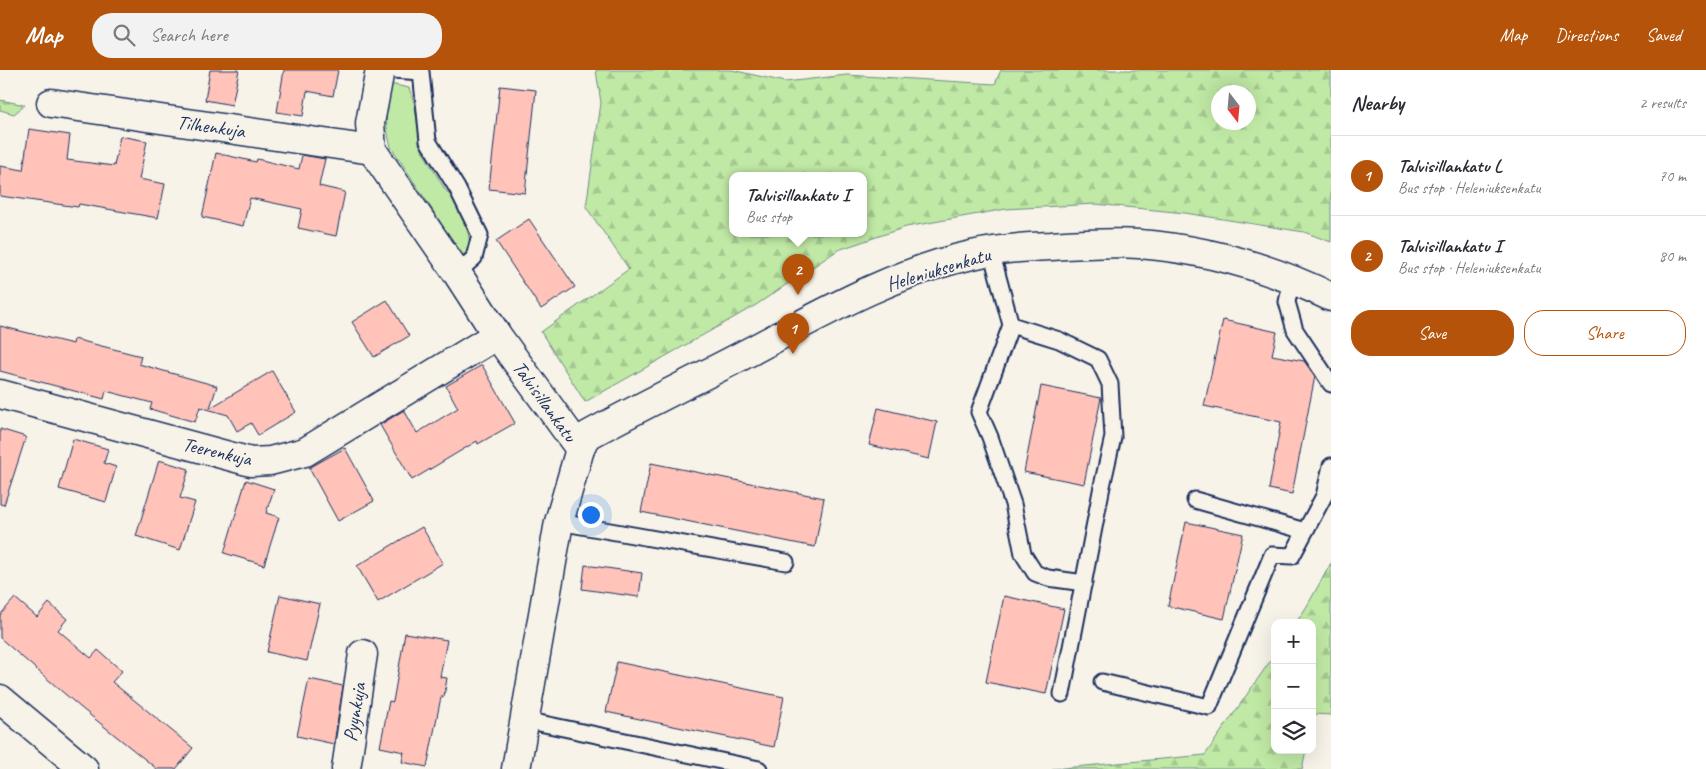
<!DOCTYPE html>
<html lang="en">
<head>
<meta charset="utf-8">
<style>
  :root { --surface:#fff; --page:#f2f2f3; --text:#2b2b33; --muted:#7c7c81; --line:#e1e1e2; --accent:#b45309 }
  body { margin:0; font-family:Caveat,sans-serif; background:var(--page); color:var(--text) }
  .controls { position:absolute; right:15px; bottom:15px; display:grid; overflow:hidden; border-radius:10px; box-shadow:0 5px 20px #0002 }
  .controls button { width:45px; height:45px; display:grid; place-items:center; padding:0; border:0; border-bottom:1px solid var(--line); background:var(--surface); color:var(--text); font:25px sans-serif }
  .compass { position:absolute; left:1211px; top:15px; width:45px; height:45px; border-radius:50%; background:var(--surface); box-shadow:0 5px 20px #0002; rotate:164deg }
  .you { position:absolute; left:590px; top:444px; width:18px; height:18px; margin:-12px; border:4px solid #fff; border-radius:50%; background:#1a73e8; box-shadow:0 0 0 8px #1a73e833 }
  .badge { display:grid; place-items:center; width:32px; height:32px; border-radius:50%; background:var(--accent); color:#fff; font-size:16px; font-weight:700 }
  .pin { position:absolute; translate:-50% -41px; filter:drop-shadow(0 1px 2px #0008) }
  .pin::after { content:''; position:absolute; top:26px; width:18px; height:15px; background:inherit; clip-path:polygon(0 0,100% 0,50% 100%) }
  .popup { position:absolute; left:729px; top:102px; width:138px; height:65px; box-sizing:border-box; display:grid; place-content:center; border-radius:10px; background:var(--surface); filter:drop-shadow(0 1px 4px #0005); font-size:16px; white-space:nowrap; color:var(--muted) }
  .popup b { font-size:19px; color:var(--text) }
  .popup::after { content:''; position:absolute; left:50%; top:100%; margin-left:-10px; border:10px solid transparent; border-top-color:var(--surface) }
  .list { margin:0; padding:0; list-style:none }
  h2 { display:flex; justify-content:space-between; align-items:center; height:65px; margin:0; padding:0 20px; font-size:21px }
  h2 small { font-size:16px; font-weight:400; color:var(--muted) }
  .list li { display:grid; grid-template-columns:32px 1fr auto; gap:15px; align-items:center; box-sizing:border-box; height:80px; padding:0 20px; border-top:1px solid var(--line) }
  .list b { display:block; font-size:19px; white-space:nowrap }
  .list p { margin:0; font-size:16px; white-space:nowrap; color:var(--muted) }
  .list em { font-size:16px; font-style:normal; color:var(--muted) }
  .actions { display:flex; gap:10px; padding:15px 20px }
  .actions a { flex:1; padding:11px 0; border:1px solid var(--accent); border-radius:20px; text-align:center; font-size:18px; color:var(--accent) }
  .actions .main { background:var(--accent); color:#fff }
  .icon { flex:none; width:28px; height:28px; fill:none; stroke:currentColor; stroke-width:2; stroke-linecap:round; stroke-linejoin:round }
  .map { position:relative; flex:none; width:1331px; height:699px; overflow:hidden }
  header { display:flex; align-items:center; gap:30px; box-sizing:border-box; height:70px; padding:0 25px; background:var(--accent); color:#fff }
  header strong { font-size:24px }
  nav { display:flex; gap:28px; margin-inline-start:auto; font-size:18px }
  .search { width:350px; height:45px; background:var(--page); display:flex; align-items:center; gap:12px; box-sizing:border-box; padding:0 18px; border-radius:20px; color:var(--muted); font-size:19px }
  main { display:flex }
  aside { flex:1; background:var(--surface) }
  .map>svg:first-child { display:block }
  .grass { fill:#c0e9a5; stroke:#6e8c82 }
  .forest { fill:url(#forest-firs); stroke:#6e8c82; fill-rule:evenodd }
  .building { fill:#ffc3ba; stroke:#1b2f5e }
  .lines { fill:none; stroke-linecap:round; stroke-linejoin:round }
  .lane-casing { stroke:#1b2f5e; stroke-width:19 }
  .street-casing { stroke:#1b2f5e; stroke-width:31 }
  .lane { stroke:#f7f3e8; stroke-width:15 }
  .street { stroke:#f7f3e8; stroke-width:28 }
  .labels { text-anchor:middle; stroke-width:4; stroke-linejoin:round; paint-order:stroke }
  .street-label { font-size:20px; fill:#1b2f5e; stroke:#f7f3e8 }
</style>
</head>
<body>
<header>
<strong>Map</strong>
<div class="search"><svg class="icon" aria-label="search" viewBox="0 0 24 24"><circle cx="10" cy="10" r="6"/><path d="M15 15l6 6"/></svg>Search here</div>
<nav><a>Map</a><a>Directions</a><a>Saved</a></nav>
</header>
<main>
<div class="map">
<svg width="1331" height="699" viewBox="0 0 1331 699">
  <defs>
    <pattern id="forest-firs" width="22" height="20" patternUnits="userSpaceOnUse" patternTransform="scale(1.25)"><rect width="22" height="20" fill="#c0e9a5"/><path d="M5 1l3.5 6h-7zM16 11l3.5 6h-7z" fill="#a4c890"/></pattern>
  </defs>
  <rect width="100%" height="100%" fill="#f7f3e8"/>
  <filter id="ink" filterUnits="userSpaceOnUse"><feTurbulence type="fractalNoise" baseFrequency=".02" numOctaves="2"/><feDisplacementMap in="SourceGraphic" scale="10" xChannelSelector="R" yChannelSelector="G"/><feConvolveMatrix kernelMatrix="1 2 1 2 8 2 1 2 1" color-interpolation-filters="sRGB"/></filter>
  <g filter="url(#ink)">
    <!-- grass -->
    <path class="grass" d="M390 14 409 18 414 32 422 80 444 118 463 141 472 181 462 185 391 77C384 53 386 38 390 14Z"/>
    <!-- forest -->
    <g class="forest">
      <path d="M596 0H732L785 12 847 5 995 14 1001 0H1331V172L1304 162 1185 143 1095 134 1006 139 906 157 838 180 756 235 585 332 541 262 629 199 586 137 601 33ZM1248 22V52H1218V22ZM863 106V164H733V106Z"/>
      <path d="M0 30 25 35 14 44 0 40Z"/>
      <path d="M1331 493V645L1313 644 1312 648V553H1296L1307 536Z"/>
      <path d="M1275 584V680H1306L1302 699H1052L1205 685Z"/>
    </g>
    <!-- building -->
    <g class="building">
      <path d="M210 0H239L232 35 205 30Z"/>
      <path d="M284 0H338L333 26 307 21 303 46 277 42Z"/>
      <path d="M500 16 536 20 525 123 489 119Z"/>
      <path d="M29 59 70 65 67 90 114 96 120 66 147 71 139 109 165 114 158 148 79 134 78 137 0 126V96L23 100Z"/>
      <path d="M216 83 256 92 257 89 299 99 302 85 325 89 319 116 345 122 336 166 298 158 302 139 250 128 243 156 202 147Z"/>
      <path d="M529 149 575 217 541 239 496 171Z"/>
      <path d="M387 230 409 266 374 287 352 252Z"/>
      <path d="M1223 250 1277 262 1272 285 1304 291 1315 306 1292 424 1269 419 1281 352 1204 336Z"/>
      <path d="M0 256 73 274 74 269 141 286 139 294 217 316 210 338 272 301 296 342 258 365 251 353 237 361 228 345 200 337 195 352 150 339 152 333 106 321 104 329 0 301Z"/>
      <path d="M482 295 515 353 478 374 477 371 412 410 380 355 404 340 417 363 458 338 446 316Z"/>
      <path d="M1041 316 1101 328 1084 414 1024 402Z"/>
      <path d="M878 338 937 352 929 389 869 375Z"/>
      <path d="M0 359 26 367 4 435 0 434Z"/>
      <path d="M73 369 108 379 104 393 116 397 106 432 59 419Z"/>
      <path d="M345 378 374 431 338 451 309 398Z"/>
      <path d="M159 390 189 399 180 428 195 432 180 480 136 466Z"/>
      <path d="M651 393 824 428 815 477 641 442Z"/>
      <path d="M246 410 274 419 266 443 279 447 264 495 224 483Z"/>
      <path d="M1186 452 1243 464 1224 549 1168 536Z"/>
      <path d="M422 457 443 493 378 532 357 496Z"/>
      <path d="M585 495 642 503 639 527 582 519Z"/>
      <path d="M280 525 320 534 307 591 267 582Z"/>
      <path d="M1004 526 1064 539 1046 624 986 612Z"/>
      <path d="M15 528 37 547 49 533 67 549 58 560 91 588 98 580 122 601 112 612 193 678 176 699H157L80 637 0 568V545Z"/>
      <path d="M405 563 447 570 440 607 447 608 444 627H441L427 697 402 692 404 682 380 677 389 631 393 632Z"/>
      <path d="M617 592 784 627 774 677 606 642Z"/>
      <path d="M309 609 343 616 334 674 297 666Z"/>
    </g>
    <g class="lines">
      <defs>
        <g id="lane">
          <path d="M393 0 421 2 428 71 457 118 480 165 474 188 457 203"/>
          <path d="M991 181 1011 255 1059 270 1098 289 1110 314 1113 367 1102 416 1062 624"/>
          <path d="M1292 209 1287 232 1295 260 1331 314"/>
          <path d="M1011 255 979 342 990 367 1013 434 1023 484 1035 503 1048 508 1084 513"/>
          <path d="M1195 430 1305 461"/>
          <path d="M559 452 786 492"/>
          <path d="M1102 612 1209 637 1272 485 1292 486 1324 426 1331 396"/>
          <path d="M525 650 759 699"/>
        </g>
        <g id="street">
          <path d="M380 0 370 53 372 80 457 203 497 265 580 379"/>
          <path d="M51 33 372 80"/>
          <path d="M0 324 251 392 270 391 305 382 497 265"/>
          <path d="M0 629 84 699"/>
          <path d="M346 699 363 584"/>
          <path d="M516 699 559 452 580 379 585 367C639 337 694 311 749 282 819 245 894 202 972 185 998 179 1024 177 1051 176 1080 174 1110 172 1139 174 1205 179 1271 198 1331 227"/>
        </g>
      </defs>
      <!-- lane casing -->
      <use href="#lane" class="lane-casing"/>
      <!-- street casing -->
      <use href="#street" class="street-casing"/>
      <!-- lane -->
      <use href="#lane" class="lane"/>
      <!-- street -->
      <use href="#street" class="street"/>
    </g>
  </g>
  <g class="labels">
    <!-- street labels -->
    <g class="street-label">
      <text transform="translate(211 56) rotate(8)" y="7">Tilhenkuja</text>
      <text transform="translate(938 199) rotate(-17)" y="7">Heleniuksenkatu</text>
      <text transform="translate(545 331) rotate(54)" y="7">Talvisillankatu</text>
      <text transform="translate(217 381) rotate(13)" y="7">Teerenkuja</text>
      <text transform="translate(354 642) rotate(-81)" y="7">Pyynkuja</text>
    </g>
  </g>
</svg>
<div class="controls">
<button>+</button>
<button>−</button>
<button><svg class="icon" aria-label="layers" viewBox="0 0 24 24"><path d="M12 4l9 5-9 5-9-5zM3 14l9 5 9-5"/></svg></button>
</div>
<svg class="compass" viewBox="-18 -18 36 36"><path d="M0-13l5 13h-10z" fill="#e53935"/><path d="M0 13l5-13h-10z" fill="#7c7c81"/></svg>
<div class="you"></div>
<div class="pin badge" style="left:793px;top:284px">1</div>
<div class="pin badge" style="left:798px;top:225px">2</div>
<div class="popup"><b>Talvisillankatu I</b>Bus stop</div>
</div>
<aside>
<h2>Nearby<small>2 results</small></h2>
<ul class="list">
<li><span class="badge">1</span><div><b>Talvisillankatu L</b><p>Bus stop · Heleniuksenkatu</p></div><em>70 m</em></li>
<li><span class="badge">2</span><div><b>Talvisillankatu I</b><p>Bus stop · Heleniuksenkatu</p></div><em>80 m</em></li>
</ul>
<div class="actions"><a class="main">Save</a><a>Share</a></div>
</aside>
</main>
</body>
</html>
